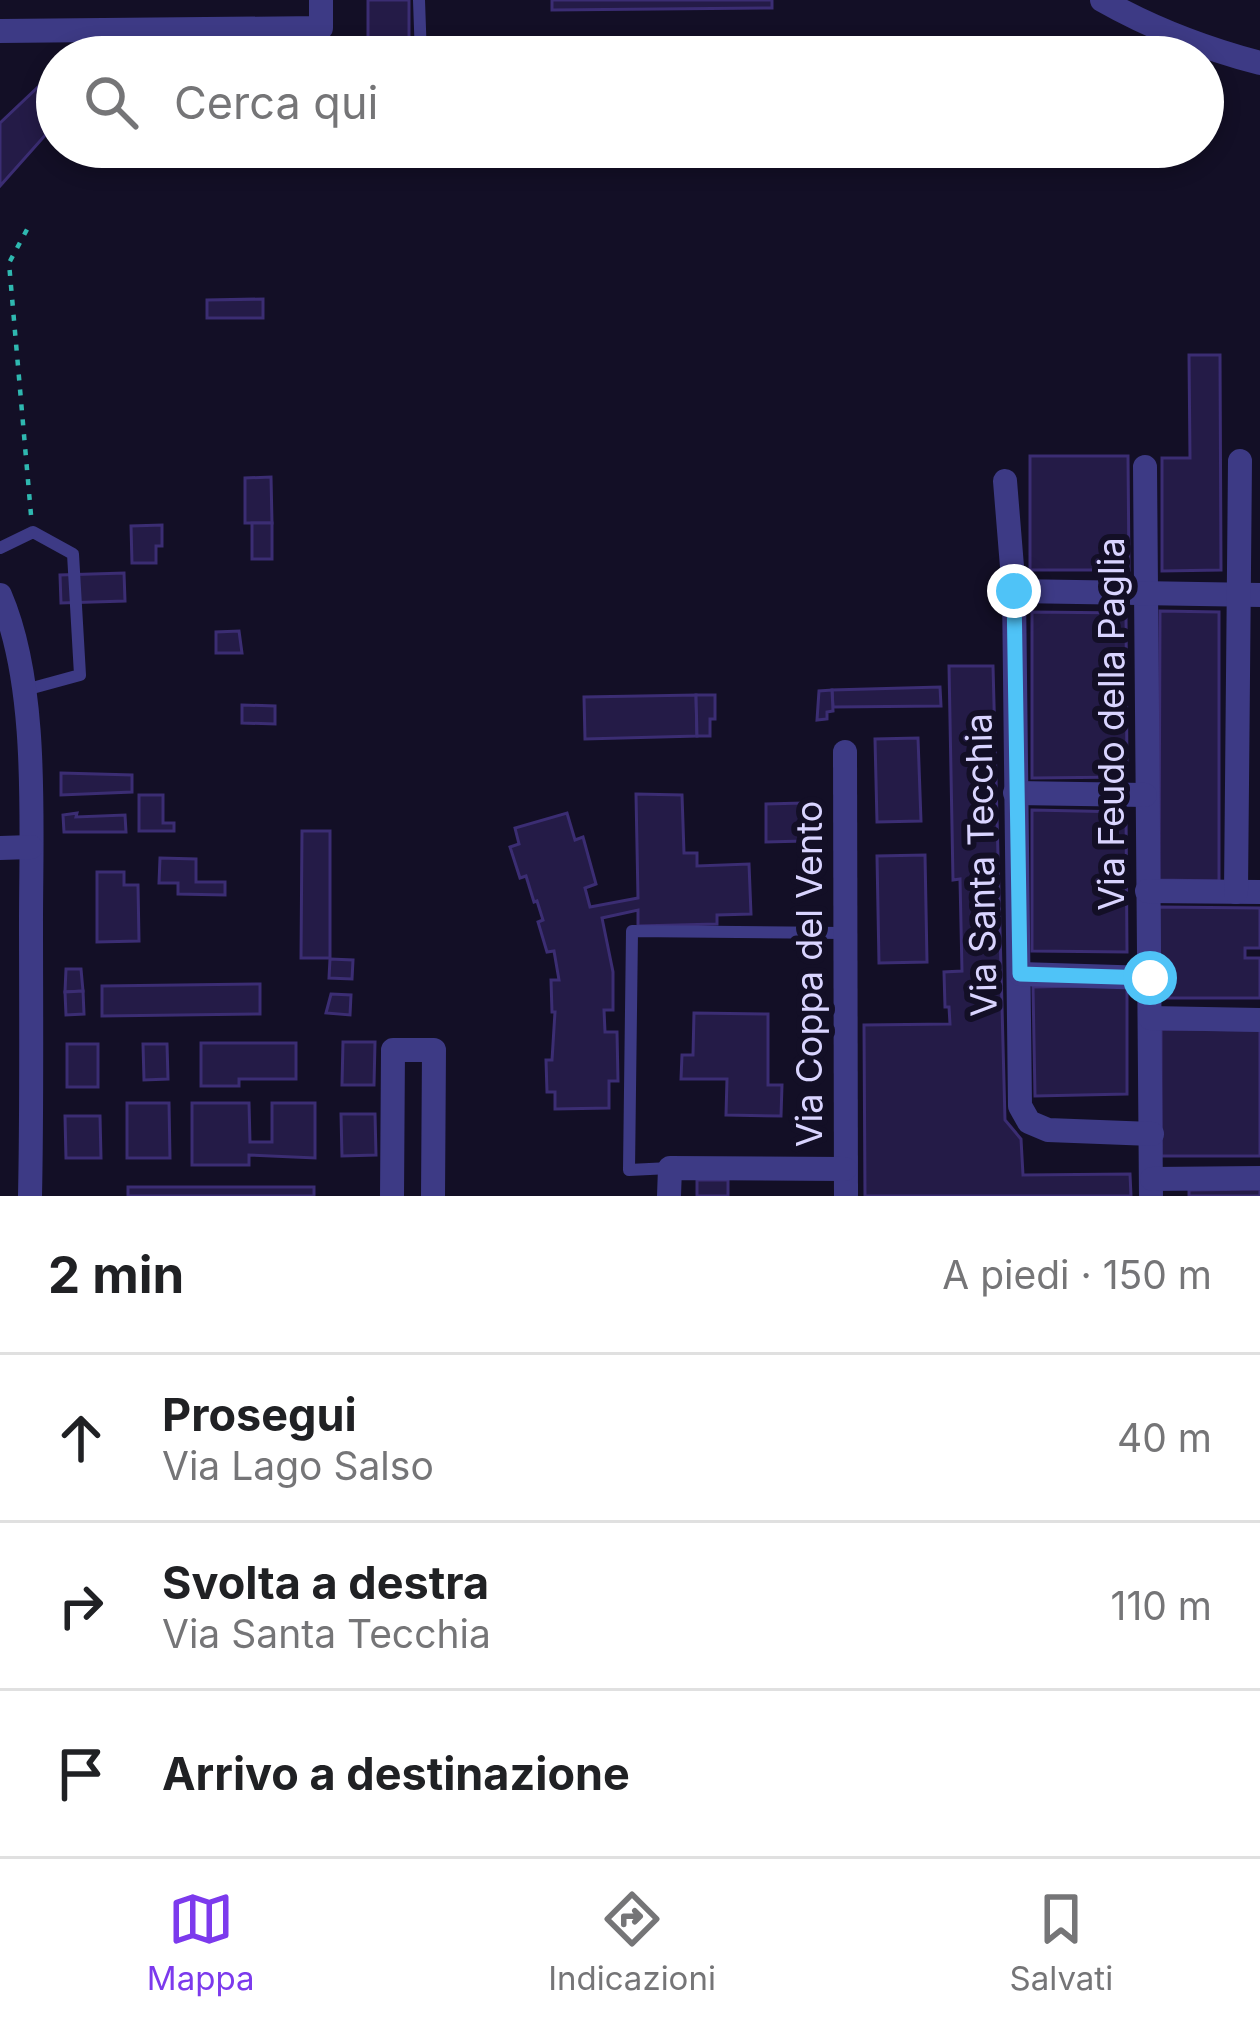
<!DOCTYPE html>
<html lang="it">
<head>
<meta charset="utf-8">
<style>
  :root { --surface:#fff; --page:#f2f2f2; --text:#202124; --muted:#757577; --line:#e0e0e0; --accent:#7c3aed }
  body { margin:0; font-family:Inter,sans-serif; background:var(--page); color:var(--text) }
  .stop { position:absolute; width:36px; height:36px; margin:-27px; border:9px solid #4fc3f7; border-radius:50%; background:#fff }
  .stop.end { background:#4fc3f7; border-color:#fff; box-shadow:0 3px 12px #0008 }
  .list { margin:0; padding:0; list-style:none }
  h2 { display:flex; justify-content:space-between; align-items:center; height:156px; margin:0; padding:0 48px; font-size:51px }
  h2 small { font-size:39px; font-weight:400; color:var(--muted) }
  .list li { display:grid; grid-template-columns:78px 1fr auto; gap:36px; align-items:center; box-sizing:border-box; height:168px; padding:0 48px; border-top:3px solid var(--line) }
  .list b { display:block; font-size:45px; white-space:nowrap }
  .list p { margin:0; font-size:39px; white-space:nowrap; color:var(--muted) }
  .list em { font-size:39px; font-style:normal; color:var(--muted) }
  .icon { flex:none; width:66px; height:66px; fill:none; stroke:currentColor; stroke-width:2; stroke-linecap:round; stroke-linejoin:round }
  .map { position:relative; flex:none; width:1260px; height:1196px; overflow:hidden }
  .search { position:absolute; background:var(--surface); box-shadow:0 6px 18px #0003; left:36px; right:36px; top:36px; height:132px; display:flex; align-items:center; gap:30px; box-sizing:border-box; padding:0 42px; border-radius:66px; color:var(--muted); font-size:45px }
  .sheet { height:660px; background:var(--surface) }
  nav { display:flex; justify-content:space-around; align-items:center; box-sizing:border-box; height:168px; border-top:3px solid var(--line); background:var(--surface); font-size:33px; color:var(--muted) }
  nav a { display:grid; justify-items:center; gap:6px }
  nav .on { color:var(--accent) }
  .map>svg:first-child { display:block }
  .building { fill:#241b47; stroke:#3b2d73; stroke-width:3 }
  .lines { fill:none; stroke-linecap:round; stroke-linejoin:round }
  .path { stroke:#2fb8b0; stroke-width:4.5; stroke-dasharray:6 9; stroke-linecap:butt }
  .service { stroke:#3d3a85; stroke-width:12 }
  .minor { stroke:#3d3a85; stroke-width:24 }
  .route { stroke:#4fc3f7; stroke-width:15 }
  .labels { text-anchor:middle; stroke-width:12; stroke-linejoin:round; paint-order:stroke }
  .street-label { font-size:36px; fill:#d9d4ff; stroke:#130f26 }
</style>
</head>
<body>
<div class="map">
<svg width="1260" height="1196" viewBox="0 0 1260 1196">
  <rect width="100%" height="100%" fill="#130f26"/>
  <!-- building -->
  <g class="building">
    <rect x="368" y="0" width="41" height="57"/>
    <path d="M552 0H772V8L552 10Z"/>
    <path d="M85 43H221V57H70Z"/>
    <path d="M57 69V122L0 186V123Z"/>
    <path d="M263 299V318H207V300Z"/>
    <path d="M1189 355H1220L1221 570 1162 571V458H1190Z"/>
    <path d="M1030 456H1128L1129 570H1030Z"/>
    <path d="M271 477 272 523H245V478Z"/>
    <rect x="252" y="523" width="20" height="36"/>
    <path d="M162 525V546H156V563H132L131 526Z"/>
    <path d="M124 573 125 601 61 603 60 575Z"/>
    <path d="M1160 611 1219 612V881L1159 880Z"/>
    <path d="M1032 612 1126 613 1127 777 1032 778Z"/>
    <path d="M239 631 242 653H216V632Z"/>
    <path d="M949 666H993L1005 1120 1021 1139 1023 1175 1130 1174 1131 1196H865L864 1025 950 1024 949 1007H945L944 972 962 971 960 879 953 880Z"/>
    <path d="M940 687 941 706 833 707 832 690Z"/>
    <path d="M832 690 833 711 827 712V719L817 720 819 691Z"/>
    <path d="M696 695 697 736 585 739 584 697Z"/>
    <path d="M696 695H715V719H710V736H697Z"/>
    <path d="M242 705 275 706V724L242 723Z"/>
    <path d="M918 738 921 821 877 822 875 739Z"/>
    <path d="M61 773 132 775V792L61 795Z"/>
    <path d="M636 794 682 795 684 853H697V866L749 864 751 914 717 915V924L638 926V910L602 918 613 972V1010H604L605 1032H617L618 1081H609V1108L555 1109V1092H547L546 1060H552L555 1012H552L551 980H559L554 951 547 952 538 922 543 920 537 901 534 902 526 876 520 878 510 847 519 844 515 828 567 813 575 840 583 837 596 884 585 888 590 907 638 898Z"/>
    <path d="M139 795H163V823H174V831H139Z"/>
    <path d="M803 803 804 841 766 842V804Z"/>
    <path d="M1032 810 1126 812 1127 952 1032 951Z"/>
    <path d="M77 813 76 817 125 815 126 832H64L63 815Z"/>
    <path d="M302 831H330V958H301Z"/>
    <path d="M925 855 927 962 879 963 877 856Z"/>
    <path d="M160 858 196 859V882H225V895L178 894V883H159Z"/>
    <path d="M97 872H124V885H138L139 941 97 942Z"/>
    <path d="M1159 907 1260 908V948H1245V958H1260V998H1160Z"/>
    <path d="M330 959 353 960 352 979 329 978Z"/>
    <path d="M66 969H81L83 991 65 992Z"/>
    <path d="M260 984V1014L102 1016V986Z"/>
    <path d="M1127 985V1094L1035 1096 1033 987Z"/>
    <path d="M83 991 84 1014 66 1015 65 992Z"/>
    <path d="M331 994 351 995 350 1015 326 1013Z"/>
    <path d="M694 1013 768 1014V1085H782L781 1116 726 1115 727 1079H681L682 1055H693Z"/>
    <path d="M1161 1029 1260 1030V1156H1161Z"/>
    <path d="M343 1042H375L374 1085H342Z"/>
    <path d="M201 1043H296V1079H239V1086H201Z"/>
    <rect x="67" y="1044" width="31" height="43"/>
    <path d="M143 1044H167L168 1079 144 1080Z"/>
    <path d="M127 1103H169L170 1158H127Z"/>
    <path d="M192 1103H249L250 1142H272V1103H315V1158L249 1155V1165H192Z"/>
    <path d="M341 1114H375L376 1155 342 1156Z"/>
    <path d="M65 1116H100L101 1158H66Z"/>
    <rect x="697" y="1180" width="31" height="16"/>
    <rect x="128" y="1187" width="186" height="9"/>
    <path d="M1260 1189V1196H1189V1190Z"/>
  </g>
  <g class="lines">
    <!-- path -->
    <path class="path" d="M31 515 9 263 31 222"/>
    <!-- service -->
    <g class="service">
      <path d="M419 0 421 57"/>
      <path d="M0 548 33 532 73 554 80 675 25 690"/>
      <path d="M670 1168 629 1170 632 931 844 933"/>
    </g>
    <!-- minor -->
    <g class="minor">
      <path d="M1102 0C1153 29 1203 48 1260 63"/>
      <path d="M0 31 321 28V0"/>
      <path d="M1145 467 1151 1196"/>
      <path d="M1005 481 1014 591 1020 1106 1029 1122 1048 1130 1152 1134"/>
      <path d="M1014 591 1260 595"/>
      <path d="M0 595C39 685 31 823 31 921 31 1013 32 1104 30 1196"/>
      <path d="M845 752 846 1196"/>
      <path d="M1015 793 1145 795"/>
      <path d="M0 848 31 847"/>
      <path d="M1147 891 1260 892"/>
      <path d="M1236 892 1240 461"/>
      <path d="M1020 974 1150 978"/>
      <path d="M1150 1018 1260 1020"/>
      <path d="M1152 1179 1260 1178"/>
      <path d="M392 1196 393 1050H434L433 1196"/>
      <path d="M669 1196 670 1168 845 1169"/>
    </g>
  </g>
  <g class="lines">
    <!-- route -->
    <path class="route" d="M1014 591 1020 974 1150 978"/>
  </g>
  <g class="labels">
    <!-- street labels -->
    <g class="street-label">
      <text transform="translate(1111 724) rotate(-90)" y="13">Via Feudo della Paglia</text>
      <text transform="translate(981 865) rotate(-91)" y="13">Via Santa Tecchia</text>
      <text transform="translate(809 974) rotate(-90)" y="13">Via Coppa del Vento</text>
    </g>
  </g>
</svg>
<div class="stop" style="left:1150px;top:978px"></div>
<div class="stop end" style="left:1014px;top:591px"></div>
<div class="search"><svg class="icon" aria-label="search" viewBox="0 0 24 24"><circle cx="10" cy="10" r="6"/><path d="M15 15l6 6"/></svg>Cerca qui</div>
</div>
<section class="sheet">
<h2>2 min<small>A piedi · 150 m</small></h2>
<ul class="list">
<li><svg class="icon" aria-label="ahead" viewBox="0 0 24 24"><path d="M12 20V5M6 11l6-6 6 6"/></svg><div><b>Prosegui</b><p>Via Lago Salso</p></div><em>40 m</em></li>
<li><svg class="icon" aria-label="right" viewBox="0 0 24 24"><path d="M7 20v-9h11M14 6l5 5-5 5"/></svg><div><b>Svolta a destra</b><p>Via Santa Tecchia</p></div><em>110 m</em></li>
<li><svg class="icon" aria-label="arrive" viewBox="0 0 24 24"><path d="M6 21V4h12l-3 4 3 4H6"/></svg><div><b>Arrivo a destinazione</b></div></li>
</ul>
</section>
<nav>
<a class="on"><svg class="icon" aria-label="map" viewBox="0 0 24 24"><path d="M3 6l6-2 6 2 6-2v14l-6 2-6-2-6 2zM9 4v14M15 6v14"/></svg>Mappa</a>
<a><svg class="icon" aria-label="directions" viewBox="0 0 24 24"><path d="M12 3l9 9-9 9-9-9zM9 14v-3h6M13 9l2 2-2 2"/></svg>Indicazioni</a>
<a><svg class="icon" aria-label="saved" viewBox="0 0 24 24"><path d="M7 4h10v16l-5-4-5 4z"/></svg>Salvati</a>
</nav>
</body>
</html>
